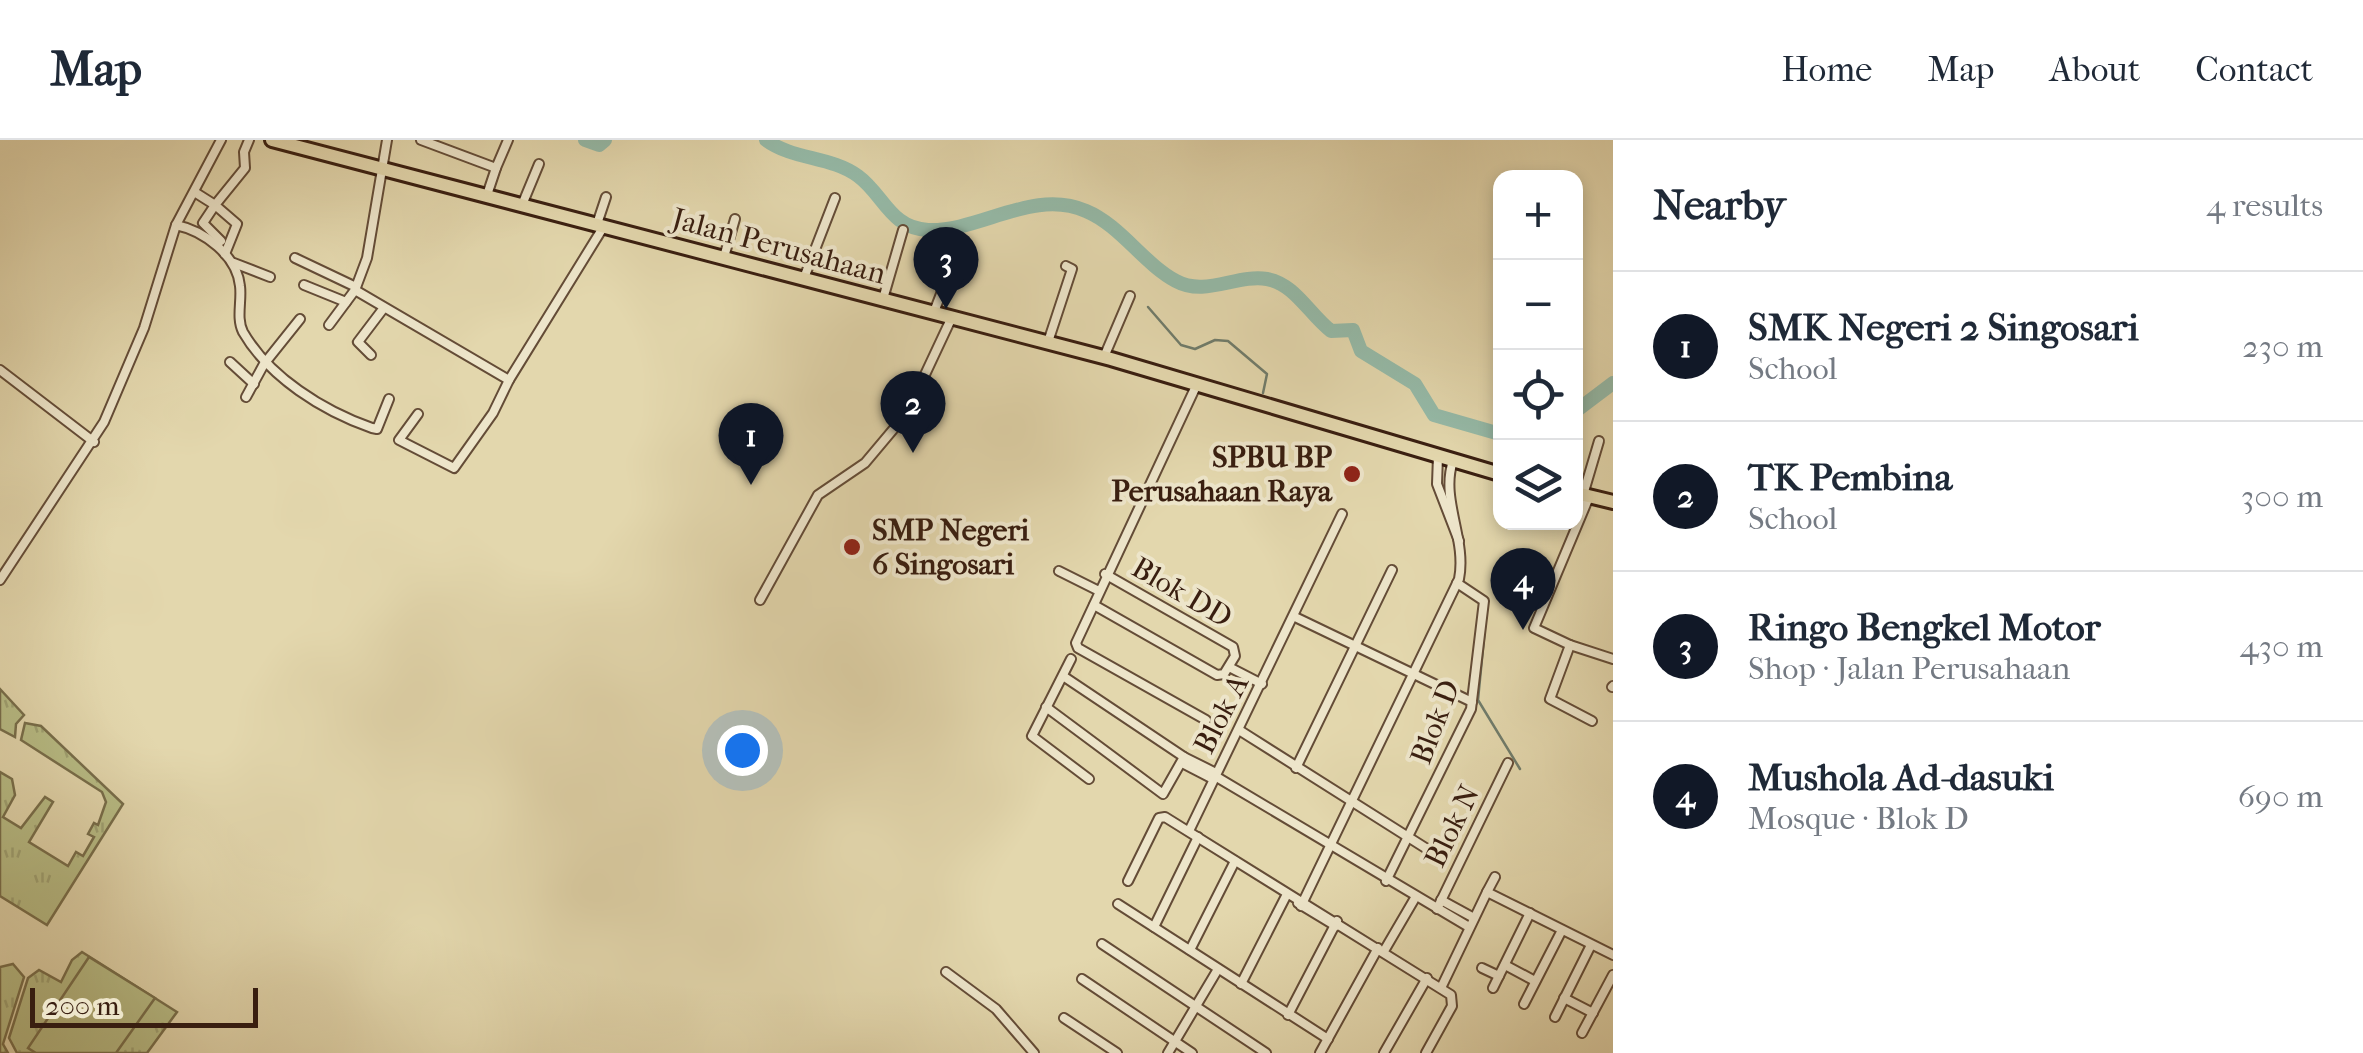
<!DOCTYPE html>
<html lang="en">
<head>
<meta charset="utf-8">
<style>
  :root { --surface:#fff; --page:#f2f2f3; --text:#1f2937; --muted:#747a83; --line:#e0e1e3; --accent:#111827 }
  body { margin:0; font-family:"IM FELL French Canon",serif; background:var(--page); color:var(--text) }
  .controls { position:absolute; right:30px; top:30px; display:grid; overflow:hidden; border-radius:20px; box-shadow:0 5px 15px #0003 }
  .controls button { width:90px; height:90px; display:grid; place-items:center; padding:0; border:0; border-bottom:2px solid var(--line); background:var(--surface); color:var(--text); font:50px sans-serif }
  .scale { position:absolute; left:30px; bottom:25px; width:228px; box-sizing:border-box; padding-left:10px; border:5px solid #391e10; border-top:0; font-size:28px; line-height:35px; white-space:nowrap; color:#391e10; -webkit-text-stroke:8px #ede5ca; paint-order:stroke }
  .you { position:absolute; left:742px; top:610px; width:35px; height:35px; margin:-25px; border:8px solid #fff; border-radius:50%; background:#1a73e8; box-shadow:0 0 0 15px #1a73e833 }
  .badge { display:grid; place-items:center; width:65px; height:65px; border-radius:50%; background:var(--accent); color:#fff; font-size:32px; font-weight:700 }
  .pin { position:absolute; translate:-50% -82px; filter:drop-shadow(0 2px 5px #0008) }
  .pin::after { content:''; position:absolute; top:52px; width:35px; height:30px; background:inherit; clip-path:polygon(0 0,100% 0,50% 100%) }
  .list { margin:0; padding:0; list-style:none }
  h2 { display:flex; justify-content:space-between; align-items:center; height:130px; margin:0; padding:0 40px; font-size:42px }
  h2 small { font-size:32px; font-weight:400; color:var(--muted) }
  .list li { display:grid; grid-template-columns:65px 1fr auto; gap:30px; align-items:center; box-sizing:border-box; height:150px; padding:0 40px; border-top:2px solid var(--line) }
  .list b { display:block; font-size:38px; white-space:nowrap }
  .list p { margin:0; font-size:32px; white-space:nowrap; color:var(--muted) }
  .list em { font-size:32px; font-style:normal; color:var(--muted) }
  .icon { flex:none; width:55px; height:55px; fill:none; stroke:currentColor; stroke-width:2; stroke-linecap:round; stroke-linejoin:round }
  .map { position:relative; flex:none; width:1613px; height:913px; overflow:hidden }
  header { display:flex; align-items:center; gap:60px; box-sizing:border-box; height:140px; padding:0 50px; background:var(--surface); border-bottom:2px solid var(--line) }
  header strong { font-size:48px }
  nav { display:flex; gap:55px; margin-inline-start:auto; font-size:35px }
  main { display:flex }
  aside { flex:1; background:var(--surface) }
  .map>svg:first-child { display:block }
  .grass { fill:url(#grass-tufts); stroke:#786e4b; stroke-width:2.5 }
  .pitch { fill:#b8bd86; stroke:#786e4b; stroke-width:2.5 }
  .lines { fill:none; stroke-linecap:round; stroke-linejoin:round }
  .stream { stroke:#707c6b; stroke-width:2.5 }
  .river { stroke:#95baa8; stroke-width:14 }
  .street-casing { stroke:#644c37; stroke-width:12 }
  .primary-casing { stroke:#391e10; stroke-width:18 }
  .street { stroke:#ede5ca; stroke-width:8 }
  .primary { stroke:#e3d7ad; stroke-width:12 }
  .poi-dot { fill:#8f2418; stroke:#ede5ca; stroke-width:4 }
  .labels { text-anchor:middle; stroke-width:8; stroke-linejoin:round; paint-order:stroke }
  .street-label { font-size:30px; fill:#391e10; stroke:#ede5ca }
  .poi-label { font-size:30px; font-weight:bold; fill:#391e10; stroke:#ede5ca; text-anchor:end }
</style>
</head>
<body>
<header>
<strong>Map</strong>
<nav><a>Home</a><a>Map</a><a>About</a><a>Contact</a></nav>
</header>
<main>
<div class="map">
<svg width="1613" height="913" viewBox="0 0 1613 913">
  <defs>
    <pattern id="grass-tufts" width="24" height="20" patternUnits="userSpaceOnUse" patternTransform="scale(2.5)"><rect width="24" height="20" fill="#b8bd86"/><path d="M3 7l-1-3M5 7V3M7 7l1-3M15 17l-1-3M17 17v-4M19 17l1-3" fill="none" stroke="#9fa273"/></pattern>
  </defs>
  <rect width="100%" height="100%" fill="#e3d7ad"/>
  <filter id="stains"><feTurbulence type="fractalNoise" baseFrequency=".002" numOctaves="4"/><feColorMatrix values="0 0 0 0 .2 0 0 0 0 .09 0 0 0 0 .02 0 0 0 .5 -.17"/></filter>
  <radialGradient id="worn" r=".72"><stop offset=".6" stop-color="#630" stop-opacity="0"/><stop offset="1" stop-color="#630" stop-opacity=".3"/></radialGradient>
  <!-- grass -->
  <g class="grass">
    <path d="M0 549 24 575 16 584 15 597 0 589Z"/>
    <path d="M25 583 41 586 123 664 47 785 0 756V632L12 639 15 655 3 677 21 688 45 657 53 662 29 702 68 726 76 712 83 716 94 697 88 694 94 683 98 685 106 662 102 652 21 600Z"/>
    <path d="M82 812 177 872 147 913H17L9 898 28 838 39 830 61 842 72 820Z"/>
    <path d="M13 824 24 837 3 904 8 913H0V827Z"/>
  </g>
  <!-- pitch -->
  <path class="pitch" d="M89 817 155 858 116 913H36L28 908Z"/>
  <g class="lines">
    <!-- stream -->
    <g class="stream">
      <path d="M1148 167 1181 205 1195 209 1215 200 1228 201 1267 234 1263 253"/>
      <path d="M1487 467 1478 560 1520 629"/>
    </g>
    <!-- river -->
    <g class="river">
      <path d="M585 0 599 5 605 0"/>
      <path d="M766 0C793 20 831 16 858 36 884 55 890 88 928 90 980 92 1033 48 1086 71 1120 85 1144 124 1176 141 1205 157 1237 134 1267 139 1295 144 1309 174 1331 191L1353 190 1361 211 1415 244 1434 275 1500 294"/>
      <path d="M1576 271 1613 243"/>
    </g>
    <defs>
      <g id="street">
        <path d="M421 0 496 28 487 55"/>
        <path d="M496 28 508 0"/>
        <path d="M196 53 215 65 203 83 221 101"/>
        <path d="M522 65 539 24"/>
        <path d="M597 84 606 57"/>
        <path d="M176 85C205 91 237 116 240 146 242 161 236 178 243 192 269 237 323 271 372 288L377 289 389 259"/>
        <path d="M225 114 237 84 215 65 245 28 244 12 249 0"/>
        <path d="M724 117 735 79"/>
        <path d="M295 118 356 147"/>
        <path d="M234 123 270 137"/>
        <path d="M804 138 835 58"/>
        <path d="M304 145 346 162"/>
        <path d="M355 150 367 118 387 0"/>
        <path d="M883 159 903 90"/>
        <path d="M934 172 961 102"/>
        <path d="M329 185 355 150 509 240 493 273 454 328 399 300 418 274"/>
        <path d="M1048 202 1072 129 1066 126"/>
        <path d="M371 215 358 202 383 169"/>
        <path d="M1104 217 1130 156"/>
        <path d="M230 222 254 244"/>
        <path d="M0 230 94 302"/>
        <path d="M509 240 604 86"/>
        <path d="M1197 244 1076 503 1078 508 1206 580"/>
        <path d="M246 257 264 224 300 179"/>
        <path d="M1438 316 1437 344 1459 401"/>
        <path d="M1583 355 1599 301"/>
        <path d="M1589 357 1534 488 1570 505 1550 559 1592 581"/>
        <path d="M1059 431 1097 450"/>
        <path d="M0 440 104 282 144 188 176 85 221 0"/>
        <path d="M760 460 818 355 865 323 907 273 952 177"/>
        <path d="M1094 465 1217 535 1224 534 1235 516 1233 507 1105 434"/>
        <path d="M1295 477 1472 562"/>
        <path d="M1570 505 1613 519"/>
        <path d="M1071 519 1032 596 1089 639"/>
        <path d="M1229 527 1262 544"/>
        <path d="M1063 536 1184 617 1216 633"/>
        <path d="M1612 547 1613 546"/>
        <path d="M1046 567 1163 654 1184 617"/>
        <path d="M1239 590 1435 714"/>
        <path d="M1182 623 1213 639"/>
        <path d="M1296 628 1392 430"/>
        <path d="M1215 636 1469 787"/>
        <path d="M1189 691 1342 374"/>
        <path d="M1128 741 1159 678 1165 677 1451 855 1452 866 1426 913"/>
        <path d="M1386 741 1471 569 1484 461 1457 443"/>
        <path d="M1487 752 1495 737"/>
        <path d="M1441 760 1474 778"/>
        <path d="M1298 763 1336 786"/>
        <path d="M1118 764 1328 899"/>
        <path d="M1301 766 1459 439C1467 399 1440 359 1453 321"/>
        <path d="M1437 769 1508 623"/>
        <path d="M1154 787 1198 697"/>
        <path d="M1102 804 1266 913"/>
        <path d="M1190 810 1235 721"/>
        <path d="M1384 811 1415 758"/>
        <path d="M1505 825 1535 841"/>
        <path d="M1482 828 1499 836"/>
        <path d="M946 832 996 869 1034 913"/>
        <path d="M1082 839 1192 913"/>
        <path d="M1241 844 1287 754"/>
        <path d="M1441 848 1487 752 1613 815"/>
        <path d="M1493 848 1530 773"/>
        <path d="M1564 858 1593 873"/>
        <path d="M1524 864 1562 790"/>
        <path d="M1288 875 1337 781"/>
        <path d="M1555 877 1591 805"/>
        <path d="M1064 878 1117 913"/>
        <path d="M1582 893 1613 835"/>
        <path d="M1168 913 1218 829"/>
        <path d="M1320 913 1378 808"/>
        <path d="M1384 913 1427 838"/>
      </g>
      <g id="primary">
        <path d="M272 0 1111 219 1500 334"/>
        <path d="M1576 353 1613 362"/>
      </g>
    </defs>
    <!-- street casing -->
    <use href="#street" class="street-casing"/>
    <!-- primary casing -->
    <use href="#primary" class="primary-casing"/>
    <!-- street -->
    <use href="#street" class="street"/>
    <!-- primary -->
    <use href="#primary" class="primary"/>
  </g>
  <!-- markers -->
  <g class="poi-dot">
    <circle cx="1352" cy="334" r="10"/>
    <circle cx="852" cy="407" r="10"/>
  </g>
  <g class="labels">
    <!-- street labels -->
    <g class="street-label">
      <text transform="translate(779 106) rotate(15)" y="10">Jalan Perusahaan</text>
      <text transform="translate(1182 452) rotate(30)" y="10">Blok DD</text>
      <text transform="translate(1221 574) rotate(-63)" y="10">Blok A</text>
      <text transform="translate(1435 582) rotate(-69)" y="10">Blok D</text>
      <text transform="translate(1452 686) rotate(-64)" y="10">Blok N</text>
    </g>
    <!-- poi labels -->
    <g class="poi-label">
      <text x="1332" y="327">SPBU BP<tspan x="1332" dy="34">Perusahaan Raya</tspan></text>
      <text x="872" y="400" text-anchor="start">SMP Negeri<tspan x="872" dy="34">6 Singosari</tspan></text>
    </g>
  </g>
  <rect width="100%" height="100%" filter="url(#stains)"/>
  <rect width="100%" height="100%" fill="url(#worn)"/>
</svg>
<div class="controls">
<button>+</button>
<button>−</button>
<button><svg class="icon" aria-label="locate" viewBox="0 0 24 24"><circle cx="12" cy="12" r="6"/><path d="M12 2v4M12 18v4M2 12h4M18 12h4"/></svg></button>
<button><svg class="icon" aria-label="layers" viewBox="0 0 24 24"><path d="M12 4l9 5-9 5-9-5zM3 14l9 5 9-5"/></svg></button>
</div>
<div class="scale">200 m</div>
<div class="you"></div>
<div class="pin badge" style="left:751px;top:345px">1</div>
<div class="pin badge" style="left:913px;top:313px">2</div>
<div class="pin badge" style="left:946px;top:169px">3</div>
<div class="pin badge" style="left:1523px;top:490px">4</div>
</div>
<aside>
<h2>Nearby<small>4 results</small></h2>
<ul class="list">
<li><span class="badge">1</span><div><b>SMK Negeri 2 Singosari</b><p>School</p></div><em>230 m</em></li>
<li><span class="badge">2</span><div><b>TK Pembina</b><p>School</p></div><em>300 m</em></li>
<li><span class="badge">3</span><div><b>Ringo Bengkel Motor</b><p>Shop · Jalan Perusahaan</p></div><em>430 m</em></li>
<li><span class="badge">4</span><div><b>Mushola Ad-dasuki</b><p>Mosque · Blok D</p></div><em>690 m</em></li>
</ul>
</aside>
</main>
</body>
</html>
